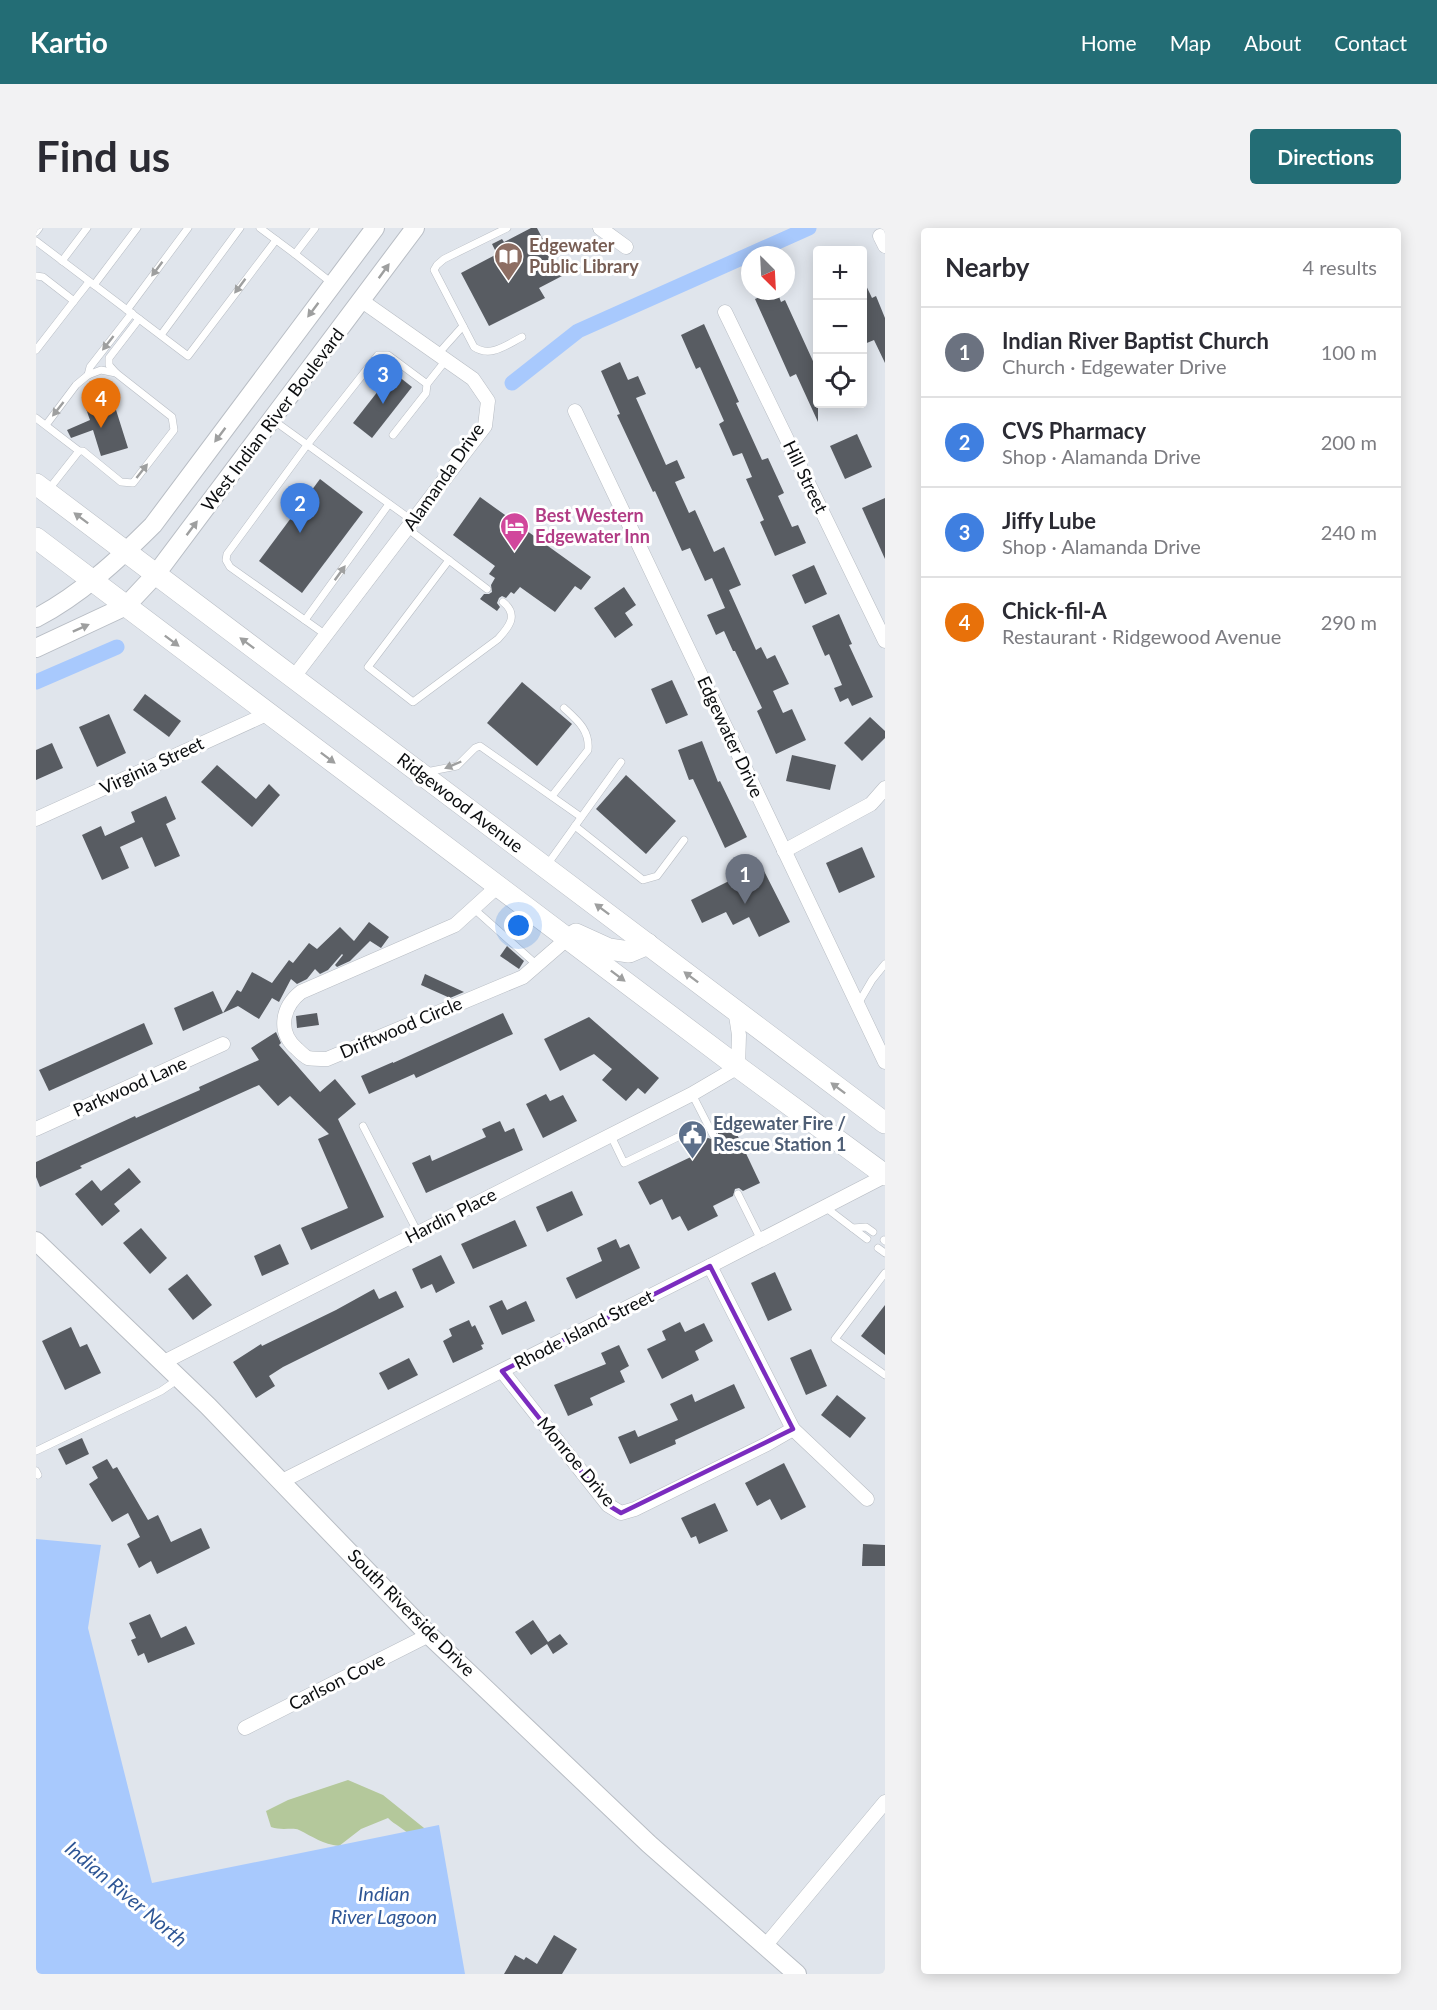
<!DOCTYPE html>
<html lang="en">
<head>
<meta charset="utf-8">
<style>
  :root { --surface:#fff; --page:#f2f2f3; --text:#2b2b33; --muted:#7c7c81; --line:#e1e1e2; --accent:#236d75 }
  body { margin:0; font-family:Lato,sans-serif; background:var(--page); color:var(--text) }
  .controls { position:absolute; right:18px; top:18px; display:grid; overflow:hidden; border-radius:6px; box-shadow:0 3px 15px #0003 }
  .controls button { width:54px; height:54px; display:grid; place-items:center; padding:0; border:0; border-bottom:2px solid var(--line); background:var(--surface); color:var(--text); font:30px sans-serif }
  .compass { position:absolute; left:705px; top:18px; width:54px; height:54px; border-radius:50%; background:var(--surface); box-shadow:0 3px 15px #0003; rotate:156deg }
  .you { position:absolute; left:483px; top:698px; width:21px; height:21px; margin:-15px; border:4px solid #fff; border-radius:50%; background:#1a73e8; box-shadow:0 0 0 9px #1a73e833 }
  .badge { display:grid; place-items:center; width:39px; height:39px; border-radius:50%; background:var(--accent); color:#fff; font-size:20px; font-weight:700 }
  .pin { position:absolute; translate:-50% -50px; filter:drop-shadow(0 2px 3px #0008) }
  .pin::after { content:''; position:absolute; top:32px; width:21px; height:18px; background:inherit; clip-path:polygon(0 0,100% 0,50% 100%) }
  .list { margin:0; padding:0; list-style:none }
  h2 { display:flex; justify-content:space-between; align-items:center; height:78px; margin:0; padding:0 24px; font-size:26px }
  h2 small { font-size:20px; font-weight:400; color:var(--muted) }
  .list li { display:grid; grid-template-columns:39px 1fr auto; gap:18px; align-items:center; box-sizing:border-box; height:90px; padding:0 24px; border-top:2px solid var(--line) }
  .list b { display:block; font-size:22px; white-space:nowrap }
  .list p { margin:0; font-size:20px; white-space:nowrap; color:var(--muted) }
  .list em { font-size:20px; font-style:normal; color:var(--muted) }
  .icon { flex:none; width:33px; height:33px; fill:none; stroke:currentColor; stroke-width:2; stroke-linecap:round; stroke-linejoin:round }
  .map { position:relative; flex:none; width:849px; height:1746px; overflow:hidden; border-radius:6px }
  header { display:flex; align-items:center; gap:36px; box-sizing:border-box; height:84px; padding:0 30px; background:var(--accent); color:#fff }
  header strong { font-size:28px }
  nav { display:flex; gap:33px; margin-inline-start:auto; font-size:21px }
  .intro { display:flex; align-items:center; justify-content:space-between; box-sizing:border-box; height:144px; padding:0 36px }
  h1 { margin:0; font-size:42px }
  .button { padding:15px 27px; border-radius:6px; background:var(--accent); color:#fff; font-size:21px; font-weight:700 }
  main { display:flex; gap:36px; padding:0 36px }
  aside { flex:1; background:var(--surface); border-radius:6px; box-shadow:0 3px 15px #0003 }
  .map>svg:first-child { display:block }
  .green { fill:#b4c89b }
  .water { fill:#a8c9fd }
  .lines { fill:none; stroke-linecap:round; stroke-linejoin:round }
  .canal { stroke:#a8c9fd; stroke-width:15 }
  .building { fill:#585c62 }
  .lane-casing { stroke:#b8bdc4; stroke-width:8 }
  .street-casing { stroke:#b8bdc4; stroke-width:15 }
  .secondary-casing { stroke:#b8bdc4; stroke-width:20 }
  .primary-casing { stroke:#b8bdc4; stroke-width:22 }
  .lane { stroke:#fff; stroke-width:7 }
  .street { stroke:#fff; stroke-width:14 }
  .secondary { stroke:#fff; stroke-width:18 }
  .primary { stroke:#fff; stroke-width:21 }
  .oneway { fill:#9e9f9f }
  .marked { fill:none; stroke:#7b2cbf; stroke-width:4.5; stroke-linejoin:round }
  .labels { text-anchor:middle; stroke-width:6; stroke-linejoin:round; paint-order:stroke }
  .education-label { font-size:18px; font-weight:bold; fill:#785e54; stroke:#fff; text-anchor:start }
  .street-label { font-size:18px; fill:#0c0e10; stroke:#fff }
  .hotel-label { font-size:18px; font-weight:bold; fill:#b23c85; stroke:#fff; text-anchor:start }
  .service-label { font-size:18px; font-weight:bold; fill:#4e5e75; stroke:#fff; text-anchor:start }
  .water-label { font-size:20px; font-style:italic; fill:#2e5695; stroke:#fff }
</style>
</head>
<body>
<header>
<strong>Kartio</strong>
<nav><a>Home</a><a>Map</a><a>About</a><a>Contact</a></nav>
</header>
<div class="intro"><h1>Find us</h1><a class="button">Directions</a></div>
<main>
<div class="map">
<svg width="849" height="1746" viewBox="0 0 849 1746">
  <rect width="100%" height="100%" fill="#e0e5ec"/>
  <!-- green -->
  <path class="green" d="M312 1552 347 1567 393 1604 374 1607C367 1600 359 1597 352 1590L325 1601 303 1618C287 1616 277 1609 263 1602 257 1599 246 1603 235 1599L230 1583 252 1572Z"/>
  <!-- water -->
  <path class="water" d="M0 1311 65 1317 52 1400 116 1655 403 1597 429 1746H0Z"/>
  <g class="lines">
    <!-- canal -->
    <g class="canal">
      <path d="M476 155 542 103 773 0"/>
      <path d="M0 454 81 419"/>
    </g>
  </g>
  <!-- building -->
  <g class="building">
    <path d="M495 0H501L526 48 503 60 509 70 453 98 425 45 461 26 456 16 466 11 468 14Z"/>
    <path d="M826 49 836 70 840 68 849 90V135L838 112 826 117Z"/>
    <path d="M737 63H741L745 74 749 72 782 144V194L760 146 754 149 719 71Z"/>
    <path d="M668 96 703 174 700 175 726 232 732 230 748 265 742 268 756 299 762 297 770 315 739 328 724 294 728 292 710 251 716 249 706 225 697 228 683 196 688 193 664 139 660 141 645 107Z"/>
    <path d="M584 134 592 152 602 148 610 166 600 170 630 237 641 232 649 250 639 254 653 285 659 282 678 324 688 319 705 357 693 362 720 422 725 419 731 431 739 427 753 456 737 463 747 485 756 481 770 512 740 526 721 483 726 480 699 423H697L688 403 680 407 671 387 689 380 676 350 669 353 654 320 646 323 619 263 617 264 581 187 584 186 565 143Z"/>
    <path d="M357 144 376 159 336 210 317 195Z"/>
    <path d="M69 159 71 166H75L92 220 65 228 57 202 35 210 31 202 54 192 48 175 56 172 54 164Z"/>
    <path d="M821 206 836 239 809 251 794 218Z"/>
    <path d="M284 251 327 284 266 365 223 333Z"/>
    <path d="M444 269 555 349 545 362 539 358 519 384 484 359 478 366 475 364 470 370 466 368 463 370 461 375 464 379 461 383 444 371 448 366H453L456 364 455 357 459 350 453 346 459 338 417 307Z"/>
    <path d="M849 270V331L826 280Z"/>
    <path d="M778 337 791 366 769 376 756 347Z"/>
    <path d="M588 359 600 377 589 385 597 397 579 410 558 380Z"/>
    <path d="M803 386 816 416 813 417 837 469 816 478 812 470 804 474 798 460 806 457 793 426 789 428 776 398Z"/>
    <path d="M636 452 652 487 630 496 615 461Z"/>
    <path d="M486 454 536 496 501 538 451 495Z"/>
    <path d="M109 466 145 493 133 509 97 482Z"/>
    <path d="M73 486 90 525 61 539 43 499Z"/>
    <path d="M834 489 849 503V510L826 533 808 515Z"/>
    <path d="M666 513 682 554 684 553 711 609 689 620 657 551 653 552 642 522Z"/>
    <path d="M16 515 27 540 0 552V522Z"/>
    <path d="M756 527 800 537 794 562 750 553Z"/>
    <path d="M181 537 220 571 233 556 244 567 216 599 165 554Z"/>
    <path d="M590 547 640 593 610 626 560 581Z"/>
    <path d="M130 568 140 591 130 596 144 628 119 639 106 609 84 619 93 640 66 652 46 607 65 598 69 608 99 594 95 584Z"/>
    <path d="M826 619 839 649 803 665 790 635Z"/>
    <path d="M725 637 754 694 723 709 713 689 697 697 690 684 666 695 655 672Z"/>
    <path d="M333 694 353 709 345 720 334 713 314 733 301 739 299 737 307 727 306 726 292 742 284 746 279 741 271 751 261 756 255 751 243 774 236 770 223 791 202 778 187 785 201 762 205 764 216 744 236 755 253 732 257 735 273 715 281 721 304 699 318 713Z"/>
    <path d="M471 718 488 733 483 741 464 728Z"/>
    <path d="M389 746 428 764 414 770 385 757Z"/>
    <path d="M177 763 187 785 147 803 138 780Z"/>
    <path d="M281 785 283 797 261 800 260 788Z"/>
    <path d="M467 785 477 806 380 850 378 846 333 866 325 848 357 834V835Z"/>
    <path d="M553 789 623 850 609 866 602 860 590 873 566 852 576 841 558 826 524 843 508 811Z"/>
    <path d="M108 795 117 816 13 863 3 842Z"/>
    <path d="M240 804 245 815 243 817 284 864 299 851 320 876 302 891 348 989 275 1022 265 1000 312 980 282 911 293 906 254 868 242 878 223 857 44 938 46 940 4 959 0 949V934L99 888 100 890 164 862 163 859 223 832 215 820Z"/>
    <path d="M510 866 514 873 527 867 541 893 507 910 490 876Z"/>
    <path d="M464 893 469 904 478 900 487 922 390 965 376 935 394 927 396 933 450 909 446 901Z"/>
    <path d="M697 898 724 955 707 963 703 960 699 961 697 968 677 978 682 988 652 1003 644 988 636 992 626 971 614 977 602 954 659 927 655 918 672 910 679 912 682 910V905Z"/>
    <path d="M93 940 105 954 78 976 84 983 66 998 39 966 56 952 65 963Z"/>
    <path d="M536 963 547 987 511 1004 500 979Z"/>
    <path d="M479 992 491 1018 437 1041 425 1016Z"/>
    <path d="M105 1000 131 1030 114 1046 87 1015Z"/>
    <path d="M580 1011 584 1020 593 1016 604 1040 540 1071 530 1050 566 1033 561 1020Z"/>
    <path d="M244 1016 253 1036 226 1048 218 1028Z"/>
    <path d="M405 1027 419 1055 400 1065 396 1056 385 1061 376 1041Z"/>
    <path d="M739 1044 756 1082 732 1093 715 1055Z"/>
    <path d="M151 1046 176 1077 157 1092 132 1061Z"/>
    <path d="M338 1061 343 1071 360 1063 368 1079 247 1139 233 1148 239 1158 220 1170 197 1134 225 1116 226 1118 300 1082Z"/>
    <path d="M466 1072 471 1082 490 1073 499 1093 466 1107 453 1078Z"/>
    <path d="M849 1077V1127L825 1108Z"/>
    <path d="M433 1092 436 1099 439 1097 448 1116 445 1117 447 1121 417 1135 407 1113 416 1108 413 1101Z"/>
    <path d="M644 1094 649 1104 668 1095 677 1113 659 1123 663 1132 626 1151 611 1121 630 1112 626 1103Z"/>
    <path d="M35 1099 44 1119 51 1116 65 1145 29 1162 6 1113Z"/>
    <path d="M583 1117 593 1138 584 1143 589 1154 554 1170 557 1177 532 1188 518 1157 570 1136 565 1125Z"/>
    <path d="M775 1121 791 1158 770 1167 754 1130Z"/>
    <path d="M373 1130 382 1147 352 1162 343 1145Z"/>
    <path d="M698 1156 709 1180 639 1212 640 1216 594 1236 582 1209 599 1202 602 1209 642 1192 634 1176 656 1166 659 1174Z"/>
    <path d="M801 1167 830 1190 814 1210 785 1187Z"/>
    <path d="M46 1210 53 1226 30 1237 22 1221Z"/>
    <path d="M71 1231 77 1241 81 1239 112 1292 122 1287 135 1314 165 1300 174 1320 121 1346 115 1333 103 1340 91 1316 104 1309 92 1285 76 1294 53 1256 62 1250 56 1239Z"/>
    <path d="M748 1235 770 1279 745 1292 734 1271 721 1278 709 1255Z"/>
    <path d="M679 1275 692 1303 663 1316 660 1308 655 1310 645 1290Z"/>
    <path d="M827 1316 849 1317V1338H826Z"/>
    <path d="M114 1386 125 1410 150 1398 159 1416 112 1435 108 1425 102 1428 95 1412 100 1410 93 1395Z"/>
    <path d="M497 1392 512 1414 524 1406 532 1416 517 1426 511 1416 495 1427 479 1404Z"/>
    <path d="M518 1707 541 1721 526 1746H468L479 1727 488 1732 490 1729 501 1736Z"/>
  </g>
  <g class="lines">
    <defs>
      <g id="lane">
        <path d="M224 0 259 26"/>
        <path d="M279 0 259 26 297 56"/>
        <path d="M471 0 408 31 401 37 398 42 438 119C455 130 470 117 486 109"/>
        <path d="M0 4 3 0"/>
        <path d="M0 13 152 128 240 12"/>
        <path d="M26 33 51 0"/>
        <path d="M0 48 7 49 38 73 0 122"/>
        <path d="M58 57 101 0"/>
        <path d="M38 73 53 54"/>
        <path d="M91 82 152 0"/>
        <path d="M125 107 204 0"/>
        <path d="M402 126 427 98"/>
        <path d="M80 145 73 137V130L103 91"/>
        <path d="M52 147 54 139 96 85"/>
        <path d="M0 190 43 223H47L85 254 97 255 138 202 136 189 80 145 65 142 52 147 40 157 10 197"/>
        <path d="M237 192 377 293"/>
        <path d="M357 207 390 165 391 156"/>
        <path d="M13 261 43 223"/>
        <path d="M372 301 451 361"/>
        <path d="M413 332 332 439 377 474 462 411C473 399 483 387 467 374"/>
        <path d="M269 392 353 276"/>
        <path d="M290 407 194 339 190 332 191 326 271 217 342 127H352L391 156 410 132"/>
        <path d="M390 544 421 538 439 520 444 518 545 589"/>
        <path d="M516 568 552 522C554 502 541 492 528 480"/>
        <path d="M539 598 607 652 621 648 648 612"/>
        <path d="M511 637 585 534"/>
        <path d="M437 680 501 737"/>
        <path d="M822 776 836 752 849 736"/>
        <path d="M656 866 677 907"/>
        <path d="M327 898 382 1005"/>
        <path d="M575 908 588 935 642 909"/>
        <path d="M702 966 725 1012"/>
        <path d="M789 979 831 1011"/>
        <path d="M817 1000 830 999 837 1004"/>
        <path d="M848 1012 849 1013"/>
        <path d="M842 1020 849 1025"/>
        <path d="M849 1045 799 1111 849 1147"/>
        <path d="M0 1223 125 1163 141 1152"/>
        <path d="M0 1243 2 1247"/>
      </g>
      <g id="street">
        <path d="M564 0 590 19"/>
        <path d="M844 8 849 18"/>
        <path d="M689 84 849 413"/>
        <path d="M539 183 849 834"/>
        <path d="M257 450 449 198 452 173 437 151 326 73"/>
        <path d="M0 591 233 485"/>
        <path d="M748 623 835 576 849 560"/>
        <path d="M462 658 419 697 265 764C246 779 241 804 261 821 264 824 268 828 272 830 278 831 285 831 291 831L487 749 532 710"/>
        <path d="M0 901 187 816"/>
        <path d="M674 1038 757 1201 831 1271"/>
        <path d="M128 1134 656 866 702 839 703 807 699 781"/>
        <path d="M466 1143 572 1277 585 1285 599 1281 731 1216 757 1201"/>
        <path d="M246 1253 674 1038 849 948"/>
        <path d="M209 1500 393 1407"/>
        <path d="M729 1718 849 1574"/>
      </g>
      <g id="secondary">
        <path d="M0 390C44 367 82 332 117 297L339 0"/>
        <path d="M0 420 90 378 120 346 379 0"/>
        <path d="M0 1013 172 1178 393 1407 613 1616 761 1746"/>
      </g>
      <g id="primary">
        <path d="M0 256 849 895"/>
        <path d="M0 310 702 839 849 947"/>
        <path d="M540 706 573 721 593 724 612 716"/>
      </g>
    </defs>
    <!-- lane casing -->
    <use href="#lane" class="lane-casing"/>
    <!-- street casing -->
    <use href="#street" class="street-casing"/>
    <!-- secondary casing -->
    <use href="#secondary" class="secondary-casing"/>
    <!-- primary casing -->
    <use href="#primary" class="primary-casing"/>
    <!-- lane -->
    <use href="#lane" class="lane"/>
    <!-- street -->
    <use href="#street" class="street"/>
    <!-- secondary -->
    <use href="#secondary" class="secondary"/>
    <!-- primary -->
    <use href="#primary" class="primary"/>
  </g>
  <!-- one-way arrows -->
  <defs><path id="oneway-solid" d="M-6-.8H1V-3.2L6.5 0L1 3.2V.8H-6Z" transform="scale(1.5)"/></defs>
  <g class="oneway">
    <use href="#oneway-solid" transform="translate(121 41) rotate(127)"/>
    <use href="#oneway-solid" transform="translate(348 43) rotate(-54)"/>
    <use href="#oneway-solid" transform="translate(204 58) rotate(127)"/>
    <use href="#oneway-solid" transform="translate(277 82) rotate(127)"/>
    <use href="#oneway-solid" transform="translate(72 115) rotate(128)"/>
    <use href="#oneway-solid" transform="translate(22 181) rotate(128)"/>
    <use href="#oneway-solid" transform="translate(184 207) rotate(127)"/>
    <use href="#oneway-solid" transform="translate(106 243) rotate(-52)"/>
    <use href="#oneway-solid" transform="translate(45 290) rotate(-143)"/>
    <use href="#oneway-solid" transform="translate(156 300) rotate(-53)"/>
    <use href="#oneway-solid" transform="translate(304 345) rotate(-54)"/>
    <use href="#oneway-solid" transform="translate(45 400) rotate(-24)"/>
    <use href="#oneway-solid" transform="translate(136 413) rotate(37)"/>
    <use href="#oneway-solid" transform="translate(211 415) rotate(-143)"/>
    <use href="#oneway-solid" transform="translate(292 530) rotate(37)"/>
    <use href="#oneway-solid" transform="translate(417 537) rotate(157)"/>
    <use href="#oneway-solid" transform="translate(566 681) rotate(-143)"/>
    <use href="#oneway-solid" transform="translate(582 748) rotate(37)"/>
    <use href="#oneway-solid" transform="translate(655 749) rotate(-143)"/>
    <use href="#oneway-solid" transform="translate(802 860) rotate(-143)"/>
  </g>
  <!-- marked area -->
  <path class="marked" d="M674 1038 757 1201 585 1285 572 1277 466 1143Z"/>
  <!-- icons -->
  <defs>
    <symbol id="library-pin" viewBox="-11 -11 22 30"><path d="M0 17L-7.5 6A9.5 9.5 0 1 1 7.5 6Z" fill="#8d6e63" stroke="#fff"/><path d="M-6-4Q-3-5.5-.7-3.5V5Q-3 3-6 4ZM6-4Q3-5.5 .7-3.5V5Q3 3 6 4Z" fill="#fff"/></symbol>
    <symbol id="hotel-pin" viewBox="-11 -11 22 30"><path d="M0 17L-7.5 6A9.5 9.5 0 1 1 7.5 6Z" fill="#d1479c" stroke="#fff"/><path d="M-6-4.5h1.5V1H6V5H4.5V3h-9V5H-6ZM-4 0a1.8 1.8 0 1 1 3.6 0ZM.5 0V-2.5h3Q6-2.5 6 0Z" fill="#fff"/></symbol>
    <symbol id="civic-pin" viewBox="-11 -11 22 30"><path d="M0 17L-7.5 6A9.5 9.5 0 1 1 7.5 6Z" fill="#5c6f8a" stroke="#fff"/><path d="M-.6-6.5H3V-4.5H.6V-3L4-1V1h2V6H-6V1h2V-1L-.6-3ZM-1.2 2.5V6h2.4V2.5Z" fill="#fff"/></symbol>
  </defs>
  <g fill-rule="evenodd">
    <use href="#library-pin" x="456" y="12" width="33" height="45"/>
    <use href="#hotel-pin" x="462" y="282" width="33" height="45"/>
    <use href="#civic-pin" x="640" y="890" width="33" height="45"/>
  </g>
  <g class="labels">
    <!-- education labels -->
    <g class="education-label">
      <text x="493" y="24">Edgewater<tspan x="493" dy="21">Public Library</tspan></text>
    </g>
    <!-- street labels -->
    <g class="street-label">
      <text transform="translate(237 192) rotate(-53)" y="6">West Indian River Boulevard</text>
      <text transform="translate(408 249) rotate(-55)" y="6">Alamanda Drive</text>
      <text transform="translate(769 249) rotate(64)" y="6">Hill Street</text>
      <text transform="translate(694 509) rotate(65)" y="6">Edgewater Drive</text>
      <text transform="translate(116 538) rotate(-25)" y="6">Virginia Street</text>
      <text transform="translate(424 575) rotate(37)" y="6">Ridgewood Avenue</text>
      <text transform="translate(365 800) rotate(-23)" y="6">Driftwood Circle</text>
      <text transform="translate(94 859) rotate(-24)" y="6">Parkwood Lane</text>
      <text transform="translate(415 988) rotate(-27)" y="6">Hardin Place</text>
      <text transform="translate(548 1102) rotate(-27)" y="6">Rhode Island Street</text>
      <text transform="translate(540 1234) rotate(50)" y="6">Monroe Drive</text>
      <text transform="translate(375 1385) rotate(45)" y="6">South Riverside Drive</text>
      <text transform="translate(301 1454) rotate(-27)" y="6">Carlson Cove</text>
    </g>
    <!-- hotel labels -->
    <g class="hotel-label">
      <text x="499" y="294">Best Western<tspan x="499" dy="21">Edgewater Inn</tspan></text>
    </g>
    <!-- service labels -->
    <g class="service-label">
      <text x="677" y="902">Edgewater Fire /<tspan x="677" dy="21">Rescue Station 1</tspan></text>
    </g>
    <!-- water labels -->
    <g class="water-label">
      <text transform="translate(90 1666) rotate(40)" y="7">Indian River North</text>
      <text x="348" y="1673">Indian<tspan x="348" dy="23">River Lagoon</tspan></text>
    </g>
  </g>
</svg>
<div class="controls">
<button>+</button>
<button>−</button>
<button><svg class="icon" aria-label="locate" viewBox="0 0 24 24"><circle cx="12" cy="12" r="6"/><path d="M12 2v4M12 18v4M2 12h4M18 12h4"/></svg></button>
</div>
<svg class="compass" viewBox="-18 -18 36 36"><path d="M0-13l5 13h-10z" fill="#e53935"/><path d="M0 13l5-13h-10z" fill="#7c7c81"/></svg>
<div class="you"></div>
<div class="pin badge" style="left:709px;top:676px;background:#6b7280">1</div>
<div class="pin badge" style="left:264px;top:305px;background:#3f7fe0">2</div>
<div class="pin badge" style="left:347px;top:176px;background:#3f7fe0">3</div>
<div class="pin badge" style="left:65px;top:200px;background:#e8710a">4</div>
</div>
<aside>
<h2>Nearby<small>4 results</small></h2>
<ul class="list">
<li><span class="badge" style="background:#6b7280">1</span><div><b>Indian River Baptist Church</b><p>Church · Edgewater Drive</p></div><em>100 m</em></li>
<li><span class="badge" style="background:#3f7fe0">2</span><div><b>CVS Pharmacy</b><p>Shop · Alamanda Drive</p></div><em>200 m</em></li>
<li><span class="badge" style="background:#3f7fe0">3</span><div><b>Jiffy Lube</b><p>Shop · Alamanda Drive</p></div><em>240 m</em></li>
<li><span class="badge" style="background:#e8710a">4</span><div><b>Chick-fil-A</b><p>Restaurant · Ridgewood Avenue</p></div><em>290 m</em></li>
</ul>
</aside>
</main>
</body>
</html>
